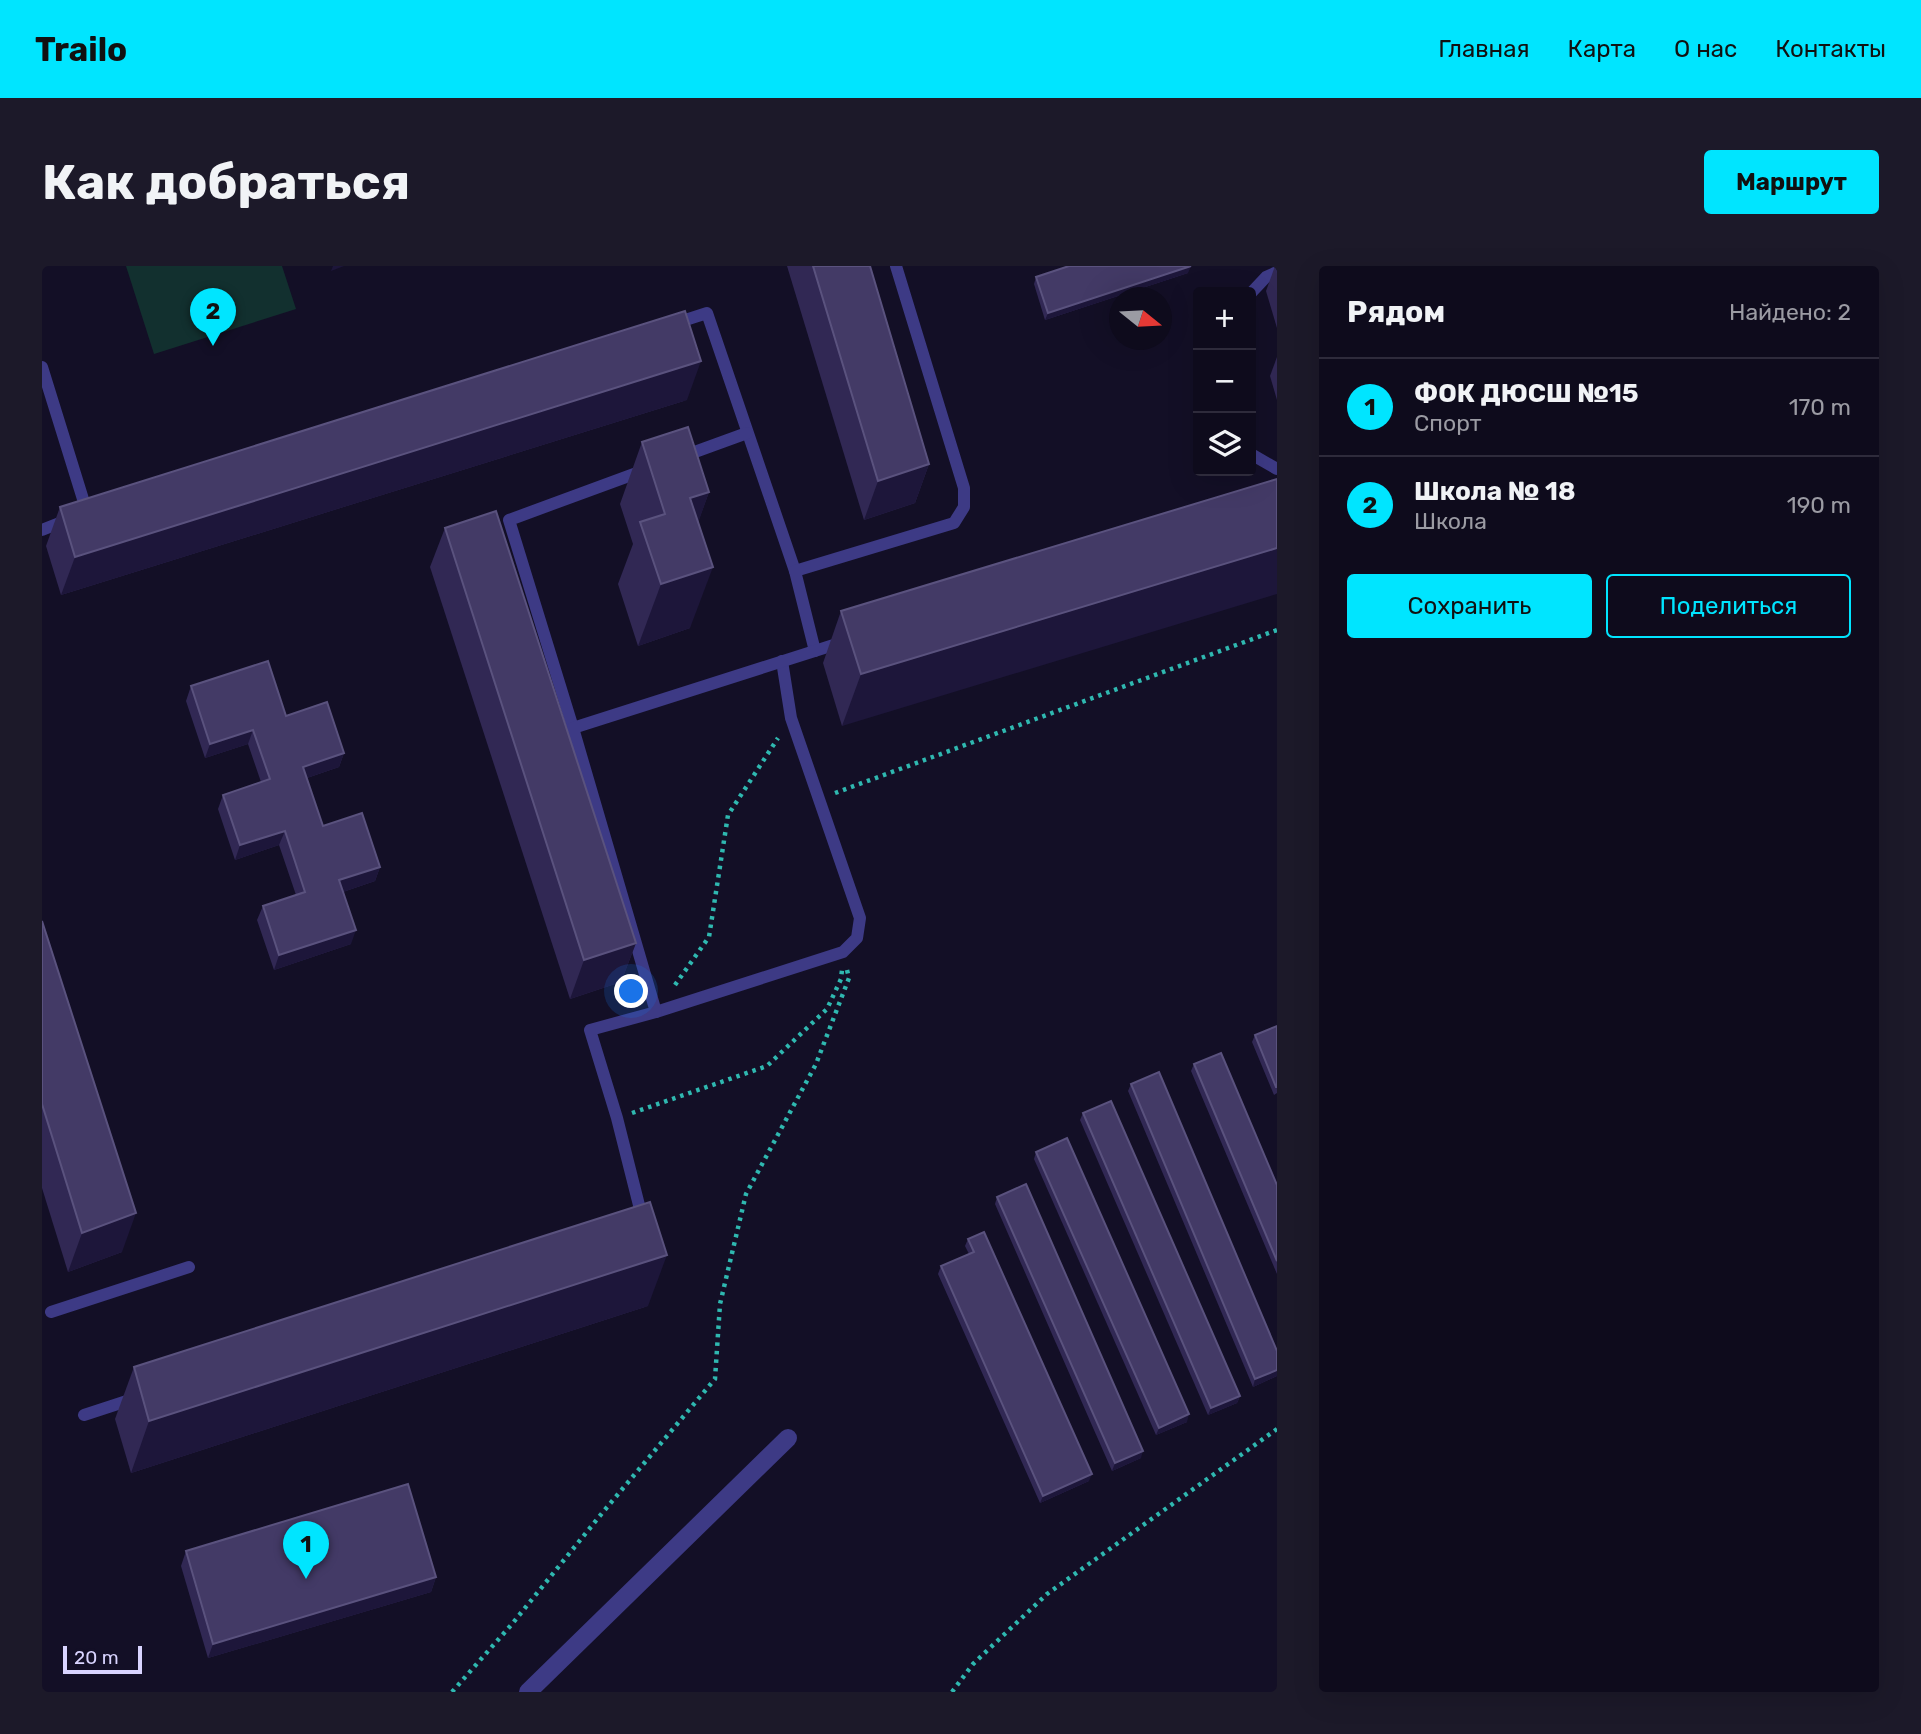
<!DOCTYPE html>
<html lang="ru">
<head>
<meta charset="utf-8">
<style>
  :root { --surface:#0e0b1c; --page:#1c1929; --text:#f1f3f6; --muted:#9b9ba3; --line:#2e2b3b; --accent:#00e5ff }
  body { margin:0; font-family:Rubik,sans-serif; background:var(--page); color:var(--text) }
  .controls { position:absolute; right:21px; top:21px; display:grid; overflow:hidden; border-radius:7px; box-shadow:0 7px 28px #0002 }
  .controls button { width:63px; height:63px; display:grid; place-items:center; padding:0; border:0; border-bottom:2px solid var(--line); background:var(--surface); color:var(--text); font:35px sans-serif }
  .compass { position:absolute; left:1067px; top:21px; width:63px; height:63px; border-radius:50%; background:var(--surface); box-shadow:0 7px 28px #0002; rotate:108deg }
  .scale { position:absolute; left:21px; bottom:18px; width:79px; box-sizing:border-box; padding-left:7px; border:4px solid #d9d4ff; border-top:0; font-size:19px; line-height:24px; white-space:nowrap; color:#d9d4ff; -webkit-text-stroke:5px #130f26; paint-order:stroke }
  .you { position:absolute; left:590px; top:726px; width:24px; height:24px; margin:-18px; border:5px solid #fff; border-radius:50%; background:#1a73e8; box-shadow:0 0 0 10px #1a73e833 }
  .badge { display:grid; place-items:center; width:46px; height:46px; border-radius:50%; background:var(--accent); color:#111; font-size:23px; font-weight:700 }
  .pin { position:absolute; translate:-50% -58px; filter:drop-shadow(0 2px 4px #0008) }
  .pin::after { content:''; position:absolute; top:37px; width:24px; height:21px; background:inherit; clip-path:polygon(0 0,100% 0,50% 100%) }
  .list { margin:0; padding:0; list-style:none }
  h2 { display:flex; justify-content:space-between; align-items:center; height:91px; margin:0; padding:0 28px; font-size:30px }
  h2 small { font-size:23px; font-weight:400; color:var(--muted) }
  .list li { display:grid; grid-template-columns:46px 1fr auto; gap:21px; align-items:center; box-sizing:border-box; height:98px; padding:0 28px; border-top:2px solid var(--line) }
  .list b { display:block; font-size:26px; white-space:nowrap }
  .list p { margin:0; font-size:23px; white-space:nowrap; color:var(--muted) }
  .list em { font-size:23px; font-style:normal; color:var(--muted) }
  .actions { display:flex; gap:14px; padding:21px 28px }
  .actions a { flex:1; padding:16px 0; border:2px solid var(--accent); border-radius:7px; text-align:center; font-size:24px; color:var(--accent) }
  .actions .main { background:var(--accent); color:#111 }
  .icon { flex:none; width:38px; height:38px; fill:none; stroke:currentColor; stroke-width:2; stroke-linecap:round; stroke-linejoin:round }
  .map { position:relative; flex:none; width:1235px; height:1426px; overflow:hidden; border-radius:7px }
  header { display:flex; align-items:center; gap:42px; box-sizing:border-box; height:98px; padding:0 35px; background:var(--accent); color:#111 }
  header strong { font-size:33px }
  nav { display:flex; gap:38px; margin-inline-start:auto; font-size:24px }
  .intro { display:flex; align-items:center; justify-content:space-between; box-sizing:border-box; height:168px; padding:0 42px }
  h1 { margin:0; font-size:49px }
  .button { padding:18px 32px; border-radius:7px; background:var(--accent); color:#111; font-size:24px; font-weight:700 }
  main { display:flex; gap:42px; padding:0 42px }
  aside { flex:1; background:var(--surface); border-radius:7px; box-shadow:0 7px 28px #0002 }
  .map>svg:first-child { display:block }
  .grass { fill:#12302f }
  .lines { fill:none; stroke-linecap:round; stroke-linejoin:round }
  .path { stroke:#2fb8b0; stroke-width:4.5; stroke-dasharray:3.5 5; stroke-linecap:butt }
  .lane { stroke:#3d3a85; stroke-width:12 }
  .street { stroke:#3d3a85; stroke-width:18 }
  .wall { fill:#312854 }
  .shaded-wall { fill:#1d163a }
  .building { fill:#433a66; stroke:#5a527e; stroke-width:2 }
</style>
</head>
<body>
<header>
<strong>Trailo</strong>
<nav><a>Главная</a><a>Карта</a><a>О нас</a><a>Контакты</a></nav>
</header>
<div class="intro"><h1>Как добраться</h1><a class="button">Маршрут</a></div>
<main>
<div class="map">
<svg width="1235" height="1426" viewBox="0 0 1235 1426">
  <rect width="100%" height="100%" fill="#130f26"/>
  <!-- grass -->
  <path class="grass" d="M84 0H240L254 43 112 88Z"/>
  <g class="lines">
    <!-- path -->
    <g class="path">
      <path d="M793 527 1235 364"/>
      <path d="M633 719 667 671 686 549 736 472"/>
      <path d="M590 847 725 800 785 743 799 713 800 704"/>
      <path d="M410 1426 470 1358 561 1246 673 1113 678 1038 704 928 774 798 807 712 805 704"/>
      <path d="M910 1426 931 1398 1005 1328 1235 1163"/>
    </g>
    <!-- lane -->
    <g class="lane">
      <path d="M1209 27 1224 11 1235 6"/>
      <path d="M631 58 665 47 753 305"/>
      <path d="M0 101 45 246 47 245"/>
      <path d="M1209 188 1235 203"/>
      <path d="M639 191 705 167"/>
      <path d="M0 264 25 254"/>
      <path d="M773 385 753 305 912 257 922 241V222L854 0"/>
      <path d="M531 462 467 254 603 204"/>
      <path d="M614 746 801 686 815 672 818 652 749 452 740 395"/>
      <path d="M601 955 575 852 548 764 614 746 531 462 801 376"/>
      <path d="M9 1046 147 1001"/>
      <path d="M42 1149 94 1132"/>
    </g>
    <!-- street -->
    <path class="street" d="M486 1426 746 1172"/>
  </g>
  <!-- wall -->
  <g class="wall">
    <path d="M745 0H828L887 198 873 237 822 254Z"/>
    <path d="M1233 0H1235V62L1224 25Z"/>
    <path d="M1146 7 1003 54 992 18 994 11Z"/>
    <path d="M1235 91V134L1228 110Z"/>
    <path d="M645 134 19 329 4 280 18 241Z"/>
    <path d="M600 176 667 226 656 256 648 362 596 380 576 318 591 278 578 238Z"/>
    <path d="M1235 213 800 460 781 397 799 345Z"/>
    <path d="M403 262 594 677 579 716 528 733 388 301Z"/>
    <path d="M149 420 244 450 302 487 297 501 265 512 281 560 338 601 333 615 301 626 309 678 232 704 215 654 221 640 254 629 237 579 193 594 176 543 181 529 219 516 206 478 163 492 144 435Z"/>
    <path d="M0 655 80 986 26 1006 0 922Z"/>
    <path d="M1235 760V827L1232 829 1210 776 1213 769Z"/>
    <path d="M1152 798 1235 919V1008L1149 805Z"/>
    <path d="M1089 818 1235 1085V1110L1211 1121 1086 825Z"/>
    <path d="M1041 847 1198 1130 1195 1137 1166 1149 1038 854Z"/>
    <path d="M994 886 1145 1156 1114 1169 992 893Z"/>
    <path d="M955 931 1099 1192 1070 1205 953 938Z"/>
    <path d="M926 973 1047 1215 998 1237 896 1008 899 1000 927 988 923 980Z"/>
    <path d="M606 1040 89 1207 73 1153 92 1101Z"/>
    <path d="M144 1285 394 1311 389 1326 166 1392 139 1300Z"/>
  </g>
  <!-- shaded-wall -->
  <g class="shaded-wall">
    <path d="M291 0H302L289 5Z"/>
    <path d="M1149 0 1146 7 1003 54 1006 47Z"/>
    <path d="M659 95 645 134 19 329 33 291Z"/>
    <path d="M887 198 873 237 822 254 836 215Z"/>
    <path d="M667 226 645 288 648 232Z"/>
    <path d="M1235 282V328L800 460 819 408Z"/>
    <path d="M671 301 648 362 596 380 619 318Z"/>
    <path d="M211 464 206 478 163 492 168 478Z"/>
    <path d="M302 487 297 501 256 515 261 501Z"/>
    <path d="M243 565 237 579 193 594 198 579Z"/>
    <path d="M338 601 333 615 292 629 297 614Z"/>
    <path d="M314 664 309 678 232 704 237 689Z"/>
    <path d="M594 677 579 716 528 733 542 694Z"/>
    <path d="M94 947 80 986 26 1006 40 967Z"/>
    <path d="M625 989 606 1040 89 1207 107 1155Z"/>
    <path d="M1235 1104V1110L1211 1121 1213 1113Z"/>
    <path d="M1198 1130 1195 1137 1166 1149 1169 1142Z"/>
    <path d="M1147 1148 1145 1156 1114 1169 1117 1162Z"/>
    <path d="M1101 1185 1099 1192 1070 1205 1073 1197Z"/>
    <path d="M1050 1208 1047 1215 998 1237 1001 1230Z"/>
    <path d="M394 1311 389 1326 166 1392 171 1378Z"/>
  </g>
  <!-- building -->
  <g class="building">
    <path d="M771 0H828L887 198 836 215Z"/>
    <path d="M1027 0H1149L1006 47 994 11Z"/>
    <path d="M643 45 659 95 33 291 18 241Z"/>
    <path d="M646 161 667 226 648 232 671 301 619 318 598 256 623 248 600 176Z"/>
    <path d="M1235 213V282L819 408 799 345Z"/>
    <path d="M454 245 594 677 542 694 403 262Z"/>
    <path d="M226 395 244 450 285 436 302 487 261 501 281 560 320 547 338 601 297 614 314 664 237 689 221 640 263 626 243 565 198 579 181 529 228 513 211 464 168 478 149 420Z"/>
    <path d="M0 655 94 947 40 967 0 838Z"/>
    <path d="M1235 760V821H1234L1213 769Z"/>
    <path d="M1179 787 1235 919V995L1152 798Z"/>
    <path d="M1117 806 1235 1085V1104L1213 1113 1089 818Z"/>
    <path d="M1069 835 1198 1130 1169 1142 1041 847Z"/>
    <path d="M1025 872 1147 1148 1117 1162 994 886Z"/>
    <path d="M984 918 1101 1185 1073 1197 955 931Z"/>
    <path d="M608 936 625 989 107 1155 92 1101Z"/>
    <path d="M942 966 1050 1208 1001 1230 899 1000 932 986 926 973Z"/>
    <path d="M366 1218 394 1311 171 1378 144 1285Z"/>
  </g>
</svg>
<div class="controls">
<button>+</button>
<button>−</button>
<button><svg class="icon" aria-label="layers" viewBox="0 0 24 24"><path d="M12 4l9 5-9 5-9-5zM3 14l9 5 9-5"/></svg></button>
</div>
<svg class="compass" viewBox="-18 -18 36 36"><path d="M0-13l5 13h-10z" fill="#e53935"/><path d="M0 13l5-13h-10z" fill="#9b9ba3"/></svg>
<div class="scale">20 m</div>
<div class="you"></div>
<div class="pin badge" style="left:264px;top:1313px">1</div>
<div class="pin badge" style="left:171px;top:80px">2</div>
</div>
<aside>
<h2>Рядом<small>Найдено: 2</small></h2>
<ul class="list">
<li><span class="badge">1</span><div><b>ФОК ДЮСШ №15</b><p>Спорт</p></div><em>170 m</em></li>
<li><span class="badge">2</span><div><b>Школа № 18</b><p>Школа</p></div><em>190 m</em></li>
</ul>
<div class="actions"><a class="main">Сохранить</a><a>Поделиться</a></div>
</aside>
</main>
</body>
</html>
